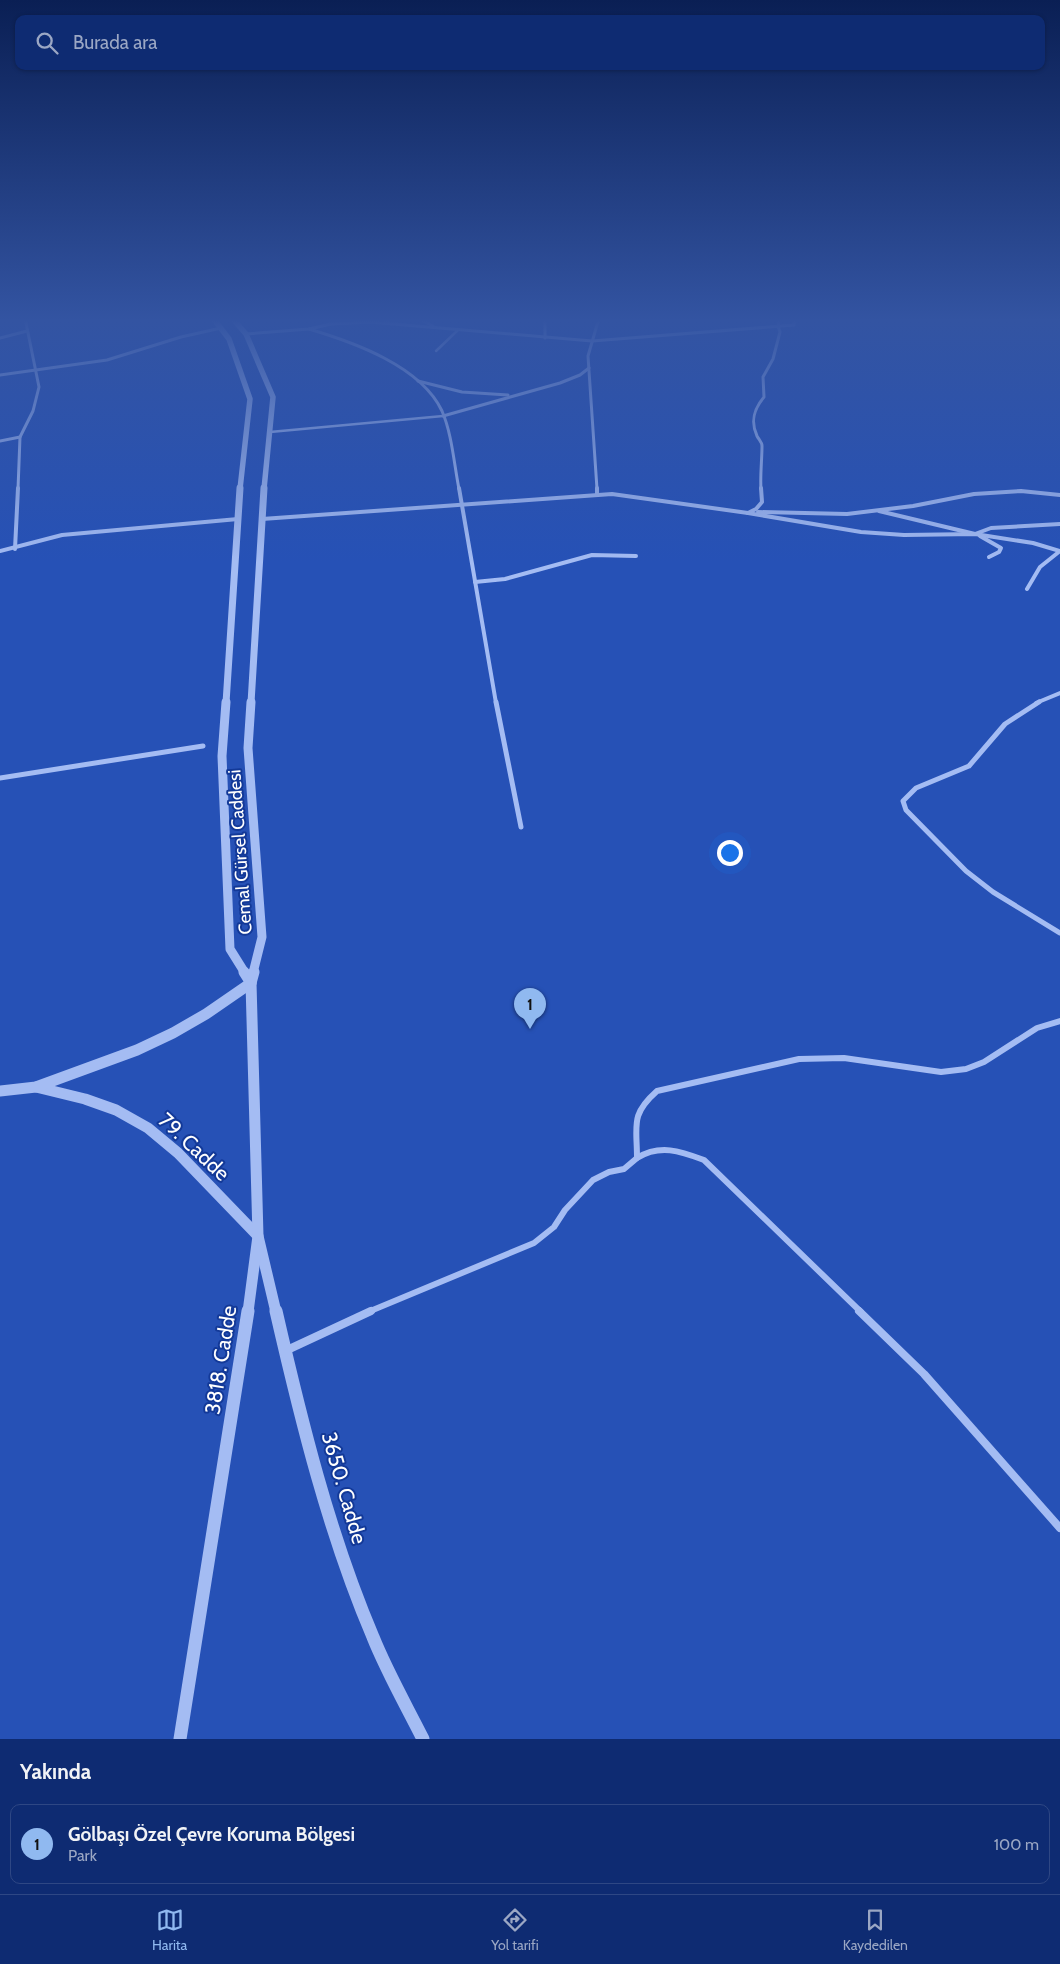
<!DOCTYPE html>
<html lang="tr">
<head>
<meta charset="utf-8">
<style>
  :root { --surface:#0e2b72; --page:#173377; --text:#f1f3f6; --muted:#9ba7c4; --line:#2e4784; --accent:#90b9f0 }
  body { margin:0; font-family:Cabin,sans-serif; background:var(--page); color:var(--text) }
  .you { position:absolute; left:729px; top:852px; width:18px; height:18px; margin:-12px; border:4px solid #fff; border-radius:50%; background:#1a73e8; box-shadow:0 0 0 8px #1a73e833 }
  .badge { display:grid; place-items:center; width:32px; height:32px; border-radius:50%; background:var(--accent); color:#111; font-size:16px; font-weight:700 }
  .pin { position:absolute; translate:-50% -41px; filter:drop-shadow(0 1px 2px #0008) }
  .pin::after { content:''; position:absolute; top:26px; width:18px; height:15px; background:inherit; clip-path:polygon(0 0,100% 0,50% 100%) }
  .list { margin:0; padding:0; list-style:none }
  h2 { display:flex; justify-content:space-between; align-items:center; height:65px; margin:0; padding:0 20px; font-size:21px }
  h2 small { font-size:16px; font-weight:400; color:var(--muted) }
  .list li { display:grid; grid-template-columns:32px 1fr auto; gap:15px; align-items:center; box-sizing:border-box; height:80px; margin:0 10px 10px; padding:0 10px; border:1px solid var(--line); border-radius:10px }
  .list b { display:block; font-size:19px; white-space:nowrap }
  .list p { margin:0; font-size:16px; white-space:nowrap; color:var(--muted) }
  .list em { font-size:16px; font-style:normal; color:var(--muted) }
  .icon { flex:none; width:28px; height:28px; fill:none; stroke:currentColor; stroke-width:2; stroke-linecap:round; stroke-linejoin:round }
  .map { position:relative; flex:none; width:1060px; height:1739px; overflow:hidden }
  .search { position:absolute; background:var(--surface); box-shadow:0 1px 4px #0004; left:15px; right:15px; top:15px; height:55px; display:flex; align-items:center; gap:12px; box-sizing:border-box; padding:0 18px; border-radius:10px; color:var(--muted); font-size:19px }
  .sheet { height:155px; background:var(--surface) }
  nav { display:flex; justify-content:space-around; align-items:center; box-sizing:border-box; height:70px; border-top:1px solid var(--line); background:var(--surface); font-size:14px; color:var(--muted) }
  nav a { display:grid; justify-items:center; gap:2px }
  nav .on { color:var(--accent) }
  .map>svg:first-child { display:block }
  .green { fill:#2651b6 }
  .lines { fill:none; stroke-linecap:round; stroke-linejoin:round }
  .service { stroke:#a4bcf3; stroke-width:2.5 }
  .minor-far4 { stroke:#a4bcf3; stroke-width:3 }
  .minor-far3 { stroke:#a4bcf3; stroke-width:4 }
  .minor-far2 { stroke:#a4bcf3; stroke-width:5 }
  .minor-far1 { stroke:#a4bcf3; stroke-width:6 }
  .minor { stroke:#a4bcf3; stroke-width:8 }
  .tertiary-far4 { stroke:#a4bcf3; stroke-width:5.5 }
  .tertiary-far3 { stroke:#a4bcf3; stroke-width:7 }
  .tertiary-far2 { stroke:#a4bcf3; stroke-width:9 }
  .tertiary-far1 { stroke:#a4bcf3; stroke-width:11 }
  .tertiary { stroke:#a4bcf3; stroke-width:13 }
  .labels { text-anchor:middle; stroke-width:4; stroke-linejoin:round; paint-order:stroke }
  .street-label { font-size:18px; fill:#fff; stroke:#133998 }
  .near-street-label { font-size:21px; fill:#fff; stroke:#133998 }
</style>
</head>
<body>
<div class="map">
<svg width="1060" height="1739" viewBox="0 0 1060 1739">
  <rect width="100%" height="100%" fill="#133998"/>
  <!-- green -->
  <rect class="green" x="0" y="318" width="1060" height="1421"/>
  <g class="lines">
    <!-- service -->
    <g class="service">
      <path d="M436 351 458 330"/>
      <path d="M270 432 443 416"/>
    </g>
    <!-- minor-far4 -->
    <g class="minor-far4">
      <path d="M418 318 433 326"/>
      <path d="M545 318V338"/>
      <path d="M385 321 399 318"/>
      <path d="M309 329C353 342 421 366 442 411 452 434 454 464 459 489"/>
      <path d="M246 334 309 329 331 324 370 322 592 341 794 325 795 318"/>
      <path d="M0 338 27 331"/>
      <path d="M0 375 107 360 181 337 221 328"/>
      <path d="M418 381 462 392 508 395"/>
      <path d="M443 416 560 383 580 375 589 368"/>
      <path d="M0 441 20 437"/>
      <path d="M18 489 20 437 33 411 39 387 25 318"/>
      <path d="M597 489 588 356 599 318"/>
      <path d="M761 489C760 475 762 460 762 446 762 442 759 440 757 436 750 421 754 409 764 397L763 377 773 359 780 332 778 326 780 318"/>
    </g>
    <!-- minor-far3 -->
    <g class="minor-far3">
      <path d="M459 488 496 703"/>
      <path d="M597 488V494"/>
      <path d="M879 511 975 534 991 528 1060 524"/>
      <path d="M758 512 847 514 913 506 974 494 1021 491 1060 495"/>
      <path d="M748 513 756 509 762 502 761 488"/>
      <path d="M262 519 612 494 748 513 861 532 904 535 975 534 1033 543 1060 551"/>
      <path d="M980 536 1001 548 999 552 989 557"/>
      <path d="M15 549 18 488"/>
      <path d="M0 551 62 535 238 519"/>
      <path d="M475 582 505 579 592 555 636 556"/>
      <path d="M1027 589 1040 567 1060 551"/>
      <path d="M1036 703 1060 693"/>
    </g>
    <!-- minor-far2 -->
    <g class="minor-far2">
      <path d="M496 702 521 827"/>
      <path d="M1039 702 1005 724 969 766 916 788 903 801 906 810 966 871 993 892 1060 933"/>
      <path d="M0 778 203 746"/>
    </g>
    <!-- minor-far1 -->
    <g class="minor-far1">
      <path d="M637 1158C660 1144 680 1151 704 1160L861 1312"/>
      <path d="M368 1312 534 1243 554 1227 565 1210 593 1180 609 1172 624 1169 637 1158C637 1125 630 1115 657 1091L799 1059 844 1058 941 1072 966 1069 984 1062 1037 1028 1060 1021"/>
    </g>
    <!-- minor -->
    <g class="minor">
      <path d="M859 1311 924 1374 1060 1528"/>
      <path d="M285 1351 371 1311"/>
    </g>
    <!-- tertiary-far4 -->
    <g class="tertiary-far4">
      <path d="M213 318 229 339 250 399 240 489"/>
      <path d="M232 318 246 334 273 397 264 489"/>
    </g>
    <!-- tertiary-far3 -->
    <g class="tertiary-far3">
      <path d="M226 703 240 488"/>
      <path d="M251 703 264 488"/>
    </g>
    <!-- tertiary-far2 -->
    <g class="tertiary-far2">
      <path d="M226 702 222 756 230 949 245 973"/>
      <path d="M251 702 248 748 262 937 253 973"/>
    </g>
    <!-- tertiary-far1 -->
    <g class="tertiary-far1">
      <path d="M244 972 251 983"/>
      <path d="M36 1087 85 1099 116 1110 148 1128 178 1153 258 1236 276 1312"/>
      <path d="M0 1091 36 1087 137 1050 173 1033 206 1014 251 983"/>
      <path d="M248 1312 258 1236 251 983 254 972"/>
    </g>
    <!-- tertiary -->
    <g class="tertiary">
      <path d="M276 1311C301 1420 329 1534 373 1637 387 1672 406 1705 423 1739"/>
      <path d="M180 1739 248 1311"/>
    </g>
  </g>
  <!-- sky -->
  <linearGradient id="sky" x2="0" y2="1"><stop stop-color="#0a1f54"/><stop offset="0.57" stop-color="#3354a2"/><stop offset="1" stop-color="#3354a2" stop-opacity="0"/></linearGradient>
  <rect width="1060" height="562" fill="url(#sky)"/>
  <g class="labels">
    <!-- street labels -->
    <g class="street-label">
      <text transform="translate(240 852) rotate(-94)" y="6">Cemal Gürsel Caddesi</text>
    </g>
    <!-- near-street labels -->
    <g class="near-street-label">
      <text transform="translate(194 1147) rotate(43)" y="7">79. Cadde</text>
      <text transform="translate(221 1360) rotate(-81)" y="7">3818. Cadde</text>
      <text transform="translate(344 1488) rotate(74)" y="7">3650. Cadde</text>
    </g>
  </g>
</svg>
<div class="you"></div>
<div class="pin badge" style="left:530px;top:1029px">1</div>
<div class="search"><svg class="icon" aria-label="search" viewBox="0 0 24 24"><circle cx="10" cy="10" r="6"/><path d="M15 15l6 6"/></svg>Burada ara</div>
</div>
<section class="sheet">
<h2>Yakında<small></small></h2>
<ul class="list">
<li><span class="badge">1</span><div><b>Gölbaşı Özel Çevre Koruma Bölgesi</b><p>Park</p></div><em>100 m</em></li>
</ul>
</section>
<nav>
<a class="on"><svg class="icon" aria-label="map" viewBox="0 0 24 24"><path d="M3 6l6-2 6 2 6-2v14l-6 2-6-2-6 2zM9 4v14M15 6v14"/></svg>Harita</a>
<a><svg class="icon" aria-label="directions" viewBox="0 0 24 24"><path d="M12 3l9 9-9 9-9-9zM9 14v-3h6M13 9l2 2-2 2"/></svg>Yol tarifi</a>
<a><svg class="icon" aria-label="saved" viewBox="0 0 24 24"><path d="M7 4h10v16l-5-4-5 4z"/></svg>Kaydedilen</a>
</nav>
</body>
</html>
